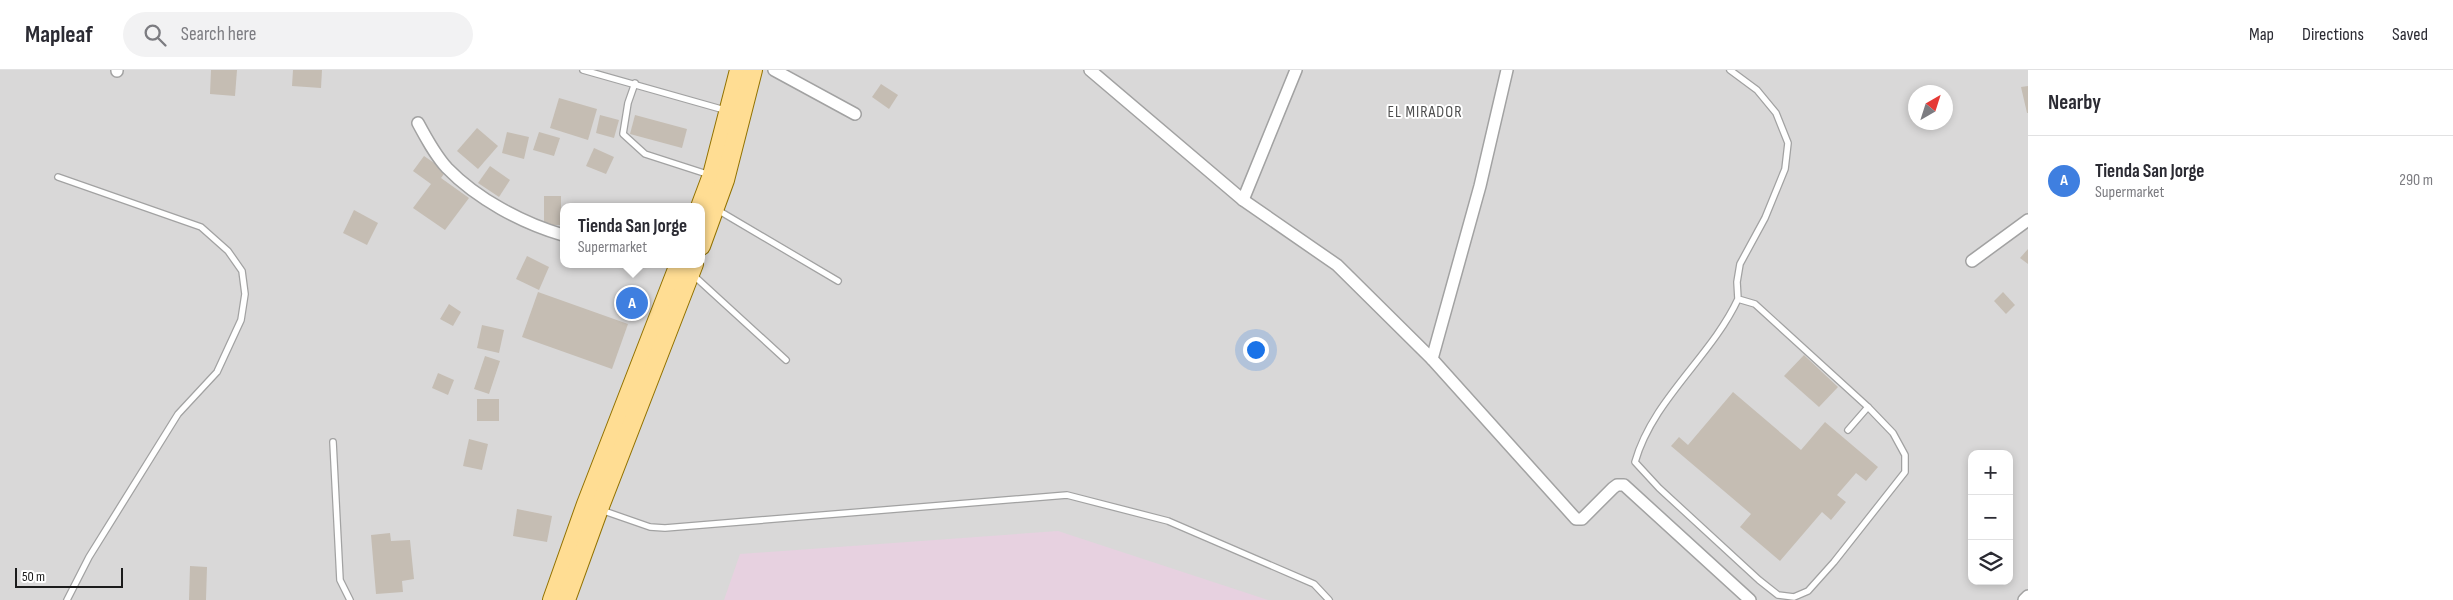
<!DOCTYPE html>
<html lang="en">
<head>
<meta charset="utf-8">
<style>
  :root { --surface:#fff; --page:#f2f2f3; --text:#2b2b33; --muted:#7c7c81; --line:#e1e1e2; --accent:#c61700 }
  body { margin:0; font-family:"Sofia Sans Condensed",sans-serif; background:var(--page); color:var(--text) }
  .controls { position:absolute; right:15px; bottom:15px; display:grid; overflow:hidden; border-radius:10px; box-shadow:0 2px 8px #0003 }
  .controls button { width:45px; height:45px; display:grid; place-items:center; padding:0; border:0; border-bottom:1px solid var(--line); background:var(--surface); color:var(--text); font:25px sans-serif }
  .compass { position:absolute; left:1908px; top:15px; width:45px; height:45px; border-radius:50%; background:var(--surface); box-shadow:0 2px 8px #0003; rotate:39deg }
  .scale { position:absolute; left:15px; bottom:12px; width:108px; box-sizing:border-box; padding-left:5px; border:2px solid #1b1b1b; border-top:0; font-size:14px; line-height:18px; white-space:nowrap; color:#1b1b1b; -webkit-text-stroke:4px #fff; paint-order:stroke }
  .you { position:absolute; left:1255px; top:279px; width:18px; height:18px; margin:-12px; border:4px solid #fff; border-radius:50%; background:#1a73e8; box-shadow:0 0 0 8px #1a73e833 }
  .badge { display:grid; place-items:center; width:32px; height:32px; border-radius:50%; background:var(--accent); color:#fff; font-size:16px; font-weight:700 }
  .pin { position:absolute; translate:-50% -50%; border:2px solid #fff; box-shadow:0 1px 5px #0006 }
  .popup { position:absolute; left:560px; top:133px; width:145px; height:65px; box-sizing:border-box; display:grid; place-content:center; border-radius:10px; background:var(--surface); filter:drop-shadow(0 1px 4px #0005); font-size:16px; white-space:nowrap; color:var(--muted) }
  .popup b { font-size:19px; color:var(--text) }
  .popup::after { content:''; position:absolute; left:50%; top:100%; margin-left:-10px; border:10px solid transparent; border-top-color:var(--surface) }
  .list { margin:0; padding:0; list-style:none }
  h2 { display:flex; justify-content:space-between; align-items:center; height:65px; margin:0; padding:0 20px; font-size:21px }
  h2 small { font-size:16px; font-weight:400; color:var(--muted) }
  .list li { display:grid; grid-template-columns:32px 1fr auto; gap:15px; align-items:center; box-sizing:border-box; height:90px; padding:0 20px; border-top:1px solid var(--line) }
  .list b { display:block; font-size:19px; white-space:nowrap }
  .list p { margin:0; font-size:16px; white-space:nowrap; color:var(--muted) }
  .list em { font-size:16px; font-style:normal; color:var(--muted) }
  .icon { flex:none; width:28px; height:28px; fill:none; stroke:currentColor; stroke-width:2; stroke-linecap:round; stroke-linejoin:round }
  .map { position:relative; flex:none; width:2028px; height:530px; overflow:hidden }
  header { display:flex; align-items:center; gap:30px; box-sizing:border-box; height:70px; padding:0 25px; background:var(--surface); border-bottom:1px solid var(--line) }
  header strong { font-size:24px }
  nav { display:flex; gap:28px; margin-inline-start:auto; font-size:18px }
  .search { width:350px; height:45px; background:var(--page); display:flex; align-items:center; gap:12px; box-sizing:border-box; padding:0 18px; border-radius:28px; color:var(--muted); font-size:19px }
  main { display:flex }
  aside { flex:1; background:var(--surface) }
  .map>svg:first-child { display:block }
  .residential { fill:#d9d8d8; fill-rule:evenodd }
  .industrial { fill:#e7d1e0 }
  .building { fill:#c5bdb3 }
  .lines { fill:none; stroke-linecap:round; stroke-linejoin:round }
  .service-casing { stroke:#a2a2a2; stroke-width:8 }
  .minor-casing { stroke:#a2a2a2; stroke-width:14 }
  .primary-casing { stroke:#927200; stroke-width:20 }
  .service { stroke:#fff; stroke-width:5.5 }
  .minor { stroke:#fff; stroke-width:11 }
  .primary { stroke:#ffdd93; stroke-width:18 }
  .labels { text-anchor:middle; stroke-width:4; stroke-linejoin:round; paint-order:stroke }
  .neighbourhood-label { font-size:16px; letter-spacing:1px; fill:#4e4e4e; stroke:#fff }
</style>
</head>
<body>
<header>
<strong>Mapleaf</strong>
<div class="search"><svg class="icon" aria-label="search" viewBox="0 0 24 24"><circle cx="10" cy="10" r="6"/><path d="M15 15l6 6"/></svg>Search here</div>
<nav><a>Map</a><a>Directions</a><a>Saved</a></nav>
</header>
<main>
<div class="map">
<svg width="2028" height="530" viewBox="0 0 2028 530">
  <rect width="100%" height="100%" fill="#edeae0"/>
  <!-- residential -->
  <path class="residential" d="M0 0H2028V530H0ZM1916 22H1946V52H1916ZM563 137H701V194H563ZM1972 384H2009V511H1972Z"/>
  <!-- industrial -->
  <path class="industrial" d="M1058 461 1268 530H724L740 484Z"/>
  <!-- building -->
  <g class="building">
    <path d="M211 0H237L235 26 210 24Z"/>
    <path d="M293 0H322L321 18 292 16Z"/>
    <path d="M881 14 898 25 889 39 872 27Z"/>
    <path d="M2028 16V43H2027L2021 17Z"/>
    <path d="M559 28 597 39 588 70 550 58Z"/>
    <path d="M600 45 619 50 614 68 596 63Z"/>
    <path d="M635 45 687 59 682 78 630 64Z"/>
    <path d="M477 58 498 76 478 99 457 81Z"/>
    <path d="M507 62 529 67 524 89 502 83Z"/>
    <path d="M539 62 560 68 554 86 533 80Z"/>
    <path d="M594 78 614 87 606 104 586 96Z"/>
    <path d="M424 86 446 101 441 108 469 128 445 160 413 138 431 114 413 101Z"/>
    <path d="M490 96 510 110 499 127 478 113Z"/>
    <rect x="544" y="126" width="17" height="29"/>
    <path d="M354 140 378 153 367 175 343 163Z"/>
    <path d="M2028 179V194L2020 188Z"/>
    <path d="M527 186 549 197 539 220 516 209Z"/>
    <path d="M538 222 628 254 612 299 522 267Z"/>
    <path d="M2003 222 2015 235 2006 244 1994 231Z"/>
    <path d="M449 234 461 242 453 256 440 249Z"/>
    <path d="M482 255 504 260 499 283 477 278Z"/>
    <path d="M1804 285 1838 317 1819 337 1784 306Z"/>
    <path d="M485 286 500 291 489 324 474 319Z"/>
    <path d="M438 303 454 310 448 325 432 318Z"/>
    <path d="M1733 322 1801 380 1825 352 1878 397 1866 411 1856 403 1837 425 1846 432 1831 450 1822 442 1780 491 1740 457 1751 444 1671 376 1679 367 1688 375Z"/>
    <rect x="477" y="329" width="22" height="22"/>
    <path d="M469 369 488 374 482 400 463 396Z"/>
    <path d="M517 439 552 446 547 472 513 466Z"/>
    <path d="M390 463 391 471 410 470 414 509 402 511 403 522 376 524 371 465Z"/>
    <path d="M190 496 207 497 206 530H189Z"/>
  </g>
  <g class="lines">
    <defs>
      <g id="service">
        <path d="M583 0 728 41"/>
        <path d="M1730 0 1757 20 1776 43 1788 73 1785 99 1765 148 1740 194 1737 212 1738 229 1755 234 1868 337 1893 363 1905 385V402L1834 492 1808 521 1794 527 1778 525 1759 510 1659 418 1635 392C1653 329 1711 287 1738 229"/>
        <path d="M635 13 628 33 623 64 645 84 710 105"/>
        <path d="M58 107 201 157 228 181 242 201 245 224 241 250 217 302 178 344 89 487 67 530"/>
        <path d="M716 139 838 211"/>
        <path d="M692 204 786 290"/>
        <path d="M1848 360 1868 337"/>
        <path d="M333 372 340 510 350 530"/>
        <path d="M601 440 650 457 665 458 1067 425 1168 451 1314 514 1329 530"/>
      </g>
      <g id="minor">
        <path d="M774 0 855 44"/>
        <path d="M1090 0 1243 130 1337 195 1432 289 1576 449H1582L1613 418 1617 415H1624L1750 530"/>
        <path d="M117 1V0"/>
        <path d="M418 53C426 68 435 85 447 98 477 129 522 153 563 165"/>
        <path d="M1243 130 1296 0"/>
        <path d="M1972 191 2028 150"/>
        <path d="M1432 289 1480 116 1507 0"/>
        <path d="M2024 530 2028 526"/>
      </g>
      <g id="primary">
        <path d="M700 137 712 105 739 0"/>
        <path d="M701 176 725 110 753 0"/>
        <path d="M552 530 586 434 679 194"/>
        <path d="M566 530 599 439 694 194"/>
      </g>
    </defs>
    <!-- service casing -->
    <use href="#service" class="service-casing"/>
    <!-- minor casing -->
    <use href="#minor" class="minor-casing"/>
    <!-- primary casing -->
    <use href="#primary" class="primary-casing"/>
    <!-- service -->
    <use href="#service" class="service"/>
    <!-- minor -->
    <use href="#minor" class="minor"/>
    <!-- primary -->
    <use href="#primary" class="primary"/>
  </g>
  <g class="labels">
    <!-- neighbourhood labels -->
    <g class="neighbourhood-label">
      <text x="1425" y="47">EL MIRADOR</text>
    </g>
  </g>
</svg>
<div class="controls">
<button>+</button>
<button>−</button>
<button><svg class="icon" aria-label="layers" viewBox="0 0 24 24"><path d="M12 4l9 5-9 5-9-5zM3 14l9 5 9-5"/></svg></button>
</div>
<svg class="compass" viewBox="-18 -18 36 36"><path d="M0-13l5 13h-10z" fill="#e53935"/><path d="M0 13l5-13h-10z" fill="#7c7c81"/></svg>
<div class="scale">50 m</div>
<div class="you"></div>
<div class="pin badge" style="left:632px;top:233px;background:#3f7fe0">A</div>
<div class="popup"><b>Tienda San Jorge</b>Supermarket</div>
</div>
<aside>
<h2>Nearby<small></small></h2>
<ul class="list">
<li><span class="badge" style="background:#3f7fe0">A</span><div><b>Tienda San Jorge</b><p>Supermarket</p></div><em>290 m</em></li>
</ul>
</aside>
</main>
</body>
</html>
